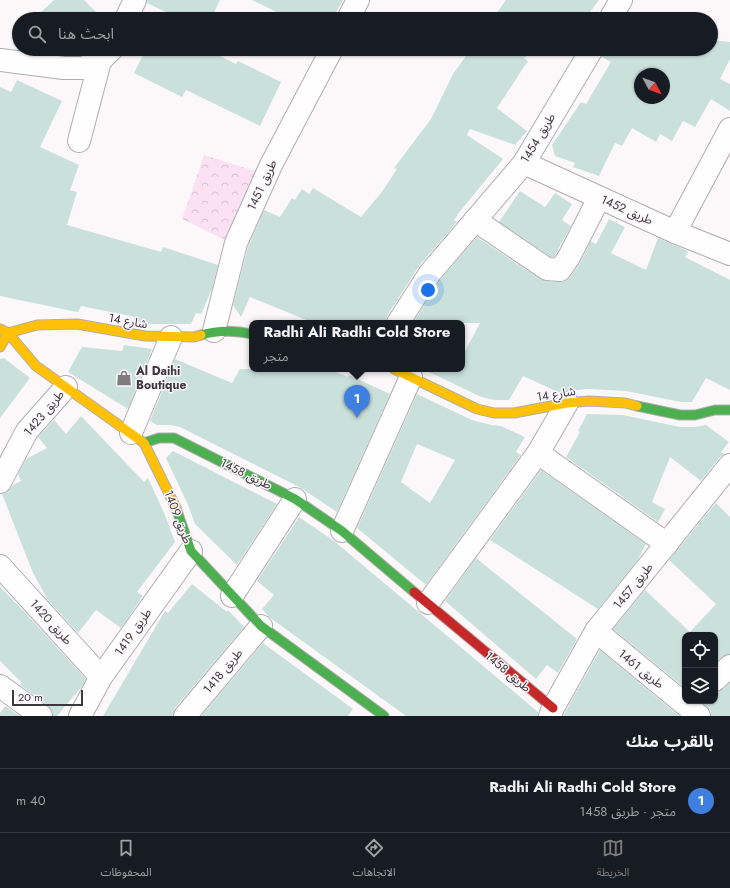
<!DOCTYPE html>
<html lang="ar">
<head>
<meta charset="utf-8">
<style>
  :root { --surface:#171b24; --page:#242831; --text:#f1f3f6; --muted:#9ea1a6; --line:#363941; --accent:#7f7c7e }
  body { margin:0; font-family:Jost,"Noto Sans Arabic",sans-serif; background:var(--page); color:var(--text); direction:rtl }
  .controls { position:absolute; right:12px; bottom:12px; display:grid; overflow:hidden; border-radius:8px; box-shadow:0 1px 3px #0004 }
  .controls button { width:36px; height:36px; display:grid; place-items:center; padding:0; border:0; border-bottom:1px solid var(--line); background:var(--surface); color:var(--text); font:20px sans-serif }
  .compass { position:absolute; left:634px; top:68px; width:36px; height:36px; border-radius:50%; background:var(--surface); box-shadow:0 1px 3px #0004; rotate:131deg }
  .scale { position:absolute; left:12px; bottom:10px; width:71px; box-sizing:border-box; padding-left:4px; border:2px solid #3b393b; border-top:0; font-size:11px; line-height:14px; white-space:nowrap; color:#3b393b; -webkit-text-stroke:3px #fdf7fb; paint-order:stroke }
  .you { position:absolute; left:428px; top:290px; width:14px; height:14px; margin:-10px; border:3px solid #fff; border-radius:50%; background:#1a73e8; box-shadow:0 0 0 6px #1a73e833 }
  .badge { display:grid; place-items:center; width:26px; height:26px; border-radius:50%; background:var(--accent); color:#fff; font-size:13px; font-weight:700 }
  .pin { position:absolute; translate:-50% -33px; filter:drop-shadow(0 1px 2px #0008) }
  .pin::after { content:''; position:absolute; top:21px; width:14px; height:12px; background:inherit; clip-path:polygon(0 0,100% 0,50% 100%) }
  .popup { position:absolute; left:249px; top:320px; width:216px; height:52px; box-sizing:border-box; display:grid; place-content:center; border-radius:8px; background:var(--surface); filter:drop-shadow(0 1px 3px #0005); font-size:13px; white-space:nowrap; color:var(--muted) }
  .popup b { font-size:15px; color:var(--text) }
  .popup::after { content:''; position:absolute; left:50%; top:100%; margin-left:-8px; border:8px solid transparent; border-top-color:var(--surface) }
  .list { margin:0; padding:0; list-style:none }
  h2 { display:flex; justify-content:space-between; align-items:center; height:52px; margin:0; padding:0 16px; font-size:17px }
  h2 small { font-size:13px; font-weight:400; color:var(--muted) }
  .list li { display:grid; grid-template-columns:26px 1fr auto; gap:12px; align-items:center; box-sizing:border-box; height:64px; padding:0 16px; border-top:1px solid var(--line) }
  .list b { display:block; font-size:15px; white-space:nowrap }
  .list p { margin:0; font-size:13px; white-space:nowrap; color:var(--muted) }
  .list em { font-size:13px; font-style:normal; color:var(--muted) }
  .icon { flex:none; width:22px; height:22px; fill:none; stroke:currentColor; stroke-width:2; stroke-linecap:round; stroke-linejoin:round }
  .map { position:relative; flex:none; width:730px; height:716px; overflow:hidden; direction:ltr }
  .search { position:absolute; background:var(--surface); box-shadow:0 1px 3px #0004; left:12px; right:12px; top:12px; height:44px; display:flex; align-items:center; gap:10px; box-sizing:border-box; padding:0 14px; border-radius:22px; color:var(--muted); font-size:15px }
  .sheet { height:116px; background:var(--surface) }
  nav { display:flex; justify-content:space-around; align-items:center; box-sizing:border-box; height:56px; border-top:1px solid var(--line); background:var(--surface); font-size:11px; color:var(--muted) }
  nav a { display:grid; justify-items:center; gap:2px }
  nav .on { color:var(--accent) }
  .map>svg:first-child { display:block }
  .forest { fill:url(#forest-crowns) }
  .building { fill:#cae1db; fill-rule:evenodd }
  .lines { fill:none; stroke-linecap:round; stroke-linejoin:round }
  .street-casing { stroke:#b0adaf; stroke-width:24 }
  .fast-casing { stroke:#b0adaf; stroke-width:11 }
  .slow-casing { stroke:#b0adaf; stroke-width:11 }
  .jam-casing { stroke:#b0adaf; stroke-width:11 }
  .street { stroke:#fffefe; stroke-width:22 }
  .fast { stroke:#4caf50; stroke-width:9 }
  .slow { stroke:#ffc107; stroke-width:9 }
  .jam { stroke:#c62828; stroke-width:9 }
  .labels { text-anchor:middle; stroke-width:3; stroke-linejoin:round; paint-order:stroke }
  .street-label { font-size:12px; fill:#3b393b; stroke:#fdf7fb }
  .poi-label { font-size:12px; font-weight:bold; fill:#3b393b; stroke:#fdf7fb; text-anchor:start }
</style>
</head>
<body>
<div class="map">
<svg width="730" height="716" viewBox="0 0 730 716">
  <defs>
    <pattern id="forest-crowns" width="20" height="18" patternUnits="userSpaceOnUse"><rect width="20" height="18" fill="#fbe1f3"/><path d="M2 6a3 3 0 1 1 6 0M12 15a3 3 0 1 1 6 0" fill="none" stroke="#d8c2d1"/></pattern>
  </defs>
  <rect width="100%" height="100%" fill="#fcf8fa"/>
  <!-- forest -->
  <path class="forest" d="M204 155 258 172 227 241 182 219Z"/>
  <!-- building -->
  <g class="building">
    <path d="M54 0H84L101 17 98 19H38L36 17Z"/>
    <path d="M147 0H220L211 19H180L147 3Z"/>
    <path d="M252 0H343L332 19H291Z"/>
    <path d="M506 0H599L585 19H492Z"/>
    <path d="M711 40 730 42V59L720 79 730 84V111L711 99 695 127 683 121 672 141 660 134 656 142 632 128 622 146 615 143 599 176 573 167 575 163 555 156 552 145 581 102 586 104 611 62 602 57 604 49H711ZM640 74H664V98H640Z"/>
    <path d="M146 49H206L236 64 238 61 281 82 260 126 186 90 182 97 134 73Z"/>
    <path d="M471 49H539L524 58 528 61 497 108 527 131 515 145 470 129 467 135 503 159 457 215H458L454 220 457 222 419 266 387 316 386 323H314L250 297 241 317 233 305 248 247 264 210 280 217 292 198 295 200 302 189 309 194 313 188 361 217 381 193 397 169 394 168 431 119 453 74Z"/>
    <path d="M17 80 62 101 40 147 79 165 70 190 77 192 67 225 161 252 163 247 218 265 212 289 201 314 196 313 191 324H146L133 321 135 317 81 306 78 312H77L0 296V87L11 92Z"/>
    <path d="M520 191 545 207 555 193 572 204 562 220 571 226 554 257H551L499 222Z"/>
    <path d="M609 219 625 227 611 253 646 270 658 238 688 251 685 257 730 280V390L706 378 692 402H681L626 391 588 389 558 392 523 376 509 400H495L481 397 423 369H462V357L480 323H413L440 280 477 237 540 279 546 281 559 282 566 281 570 277 580 263 591 241 596 244Z"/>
    <path d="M124 345 152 349 128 409 68 372 82 347 122 351Z"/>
    <path d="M4 358 30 378 0 418V359Z"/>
    <path d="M175 359 232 383 240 369H328L348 377 349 375 390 394 337 512 301 488 180 427 170 425H157L150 421Z"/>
    <path d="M417 394 472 420 491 425 501 426 525 437 516 452 521 455 426 585 357 528ZM417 444 455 460 430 503 401 482Z"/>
    <path d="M587 414 623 415 680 427H695L706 425 729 442 721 452 724 454 720 457 701 481 670 457 652 502 665 509 658 522 566 457 580 432 578 431Z"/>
    <path d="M81 416 144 482 148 478 165 515 175 542 137 592 143 596 121 628 96 610 78 633 48 600 33 573 2 494 7 492 13 485 21 481 18 474 26 459 47 448 38 437 54 420 66 434Z"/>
    <path d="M173 451 277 504 237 565 195 524 188 505 166 458Z"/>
    <path d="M541 470 646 544 637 561 598 609 490 540Z"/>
    <path d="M716 503 730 517V654L722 657 715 663V635H685V688L613 629 645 590 690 632 716 604 669 560Z"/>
    <path d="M299 517 334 541 538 712V716H406L269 617 262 609 274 595 257 581Z"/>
    <path d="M476 558 577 639 558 673 547 665 536 679 445 601Z"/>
    <path d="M192 584 227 612 228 610 244 627 175 708 173 716H103L165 611 168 613Z"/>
    <path d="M0 587 18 605 86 679 83 685 57 716H53L52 711 48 706 20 685 22 683 0 661Z"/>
    <path d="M263 643 353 709 348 716H201Z"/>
    <path d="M600 650 679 716H563Z"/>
    <path d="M730 683V716H711V711L700 701H715V692L723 689Z"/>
    <path d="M5 706 20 716H0V713Z"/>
  </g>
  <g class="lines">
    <defs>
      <g id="street">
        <path d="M126 19 135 0"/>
        <path d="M348 19 358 0"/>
        <path d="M610 19 621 0"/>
        <path d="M0 60 64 68H83L100 61 112 49"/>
        <path d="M79 141 100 61"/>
        <path d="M524 163 675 232 730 254"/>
        <path d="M475 220 547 269 560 270 569 257 599 198"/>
        <path d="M675 232 730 129"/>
        <path d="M398 323 430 273 524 163 592 49"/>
        <path d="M214 331 236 243 271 165 332 49"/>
        <path d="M131 433 171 337"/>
        <path d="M538 453 667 544"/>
        <path d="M0 482 27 431 66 387"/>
        <path d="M342 531 411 377"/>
        <path d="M0 566 101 677"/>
        <path d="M232 596 295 499"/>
        <path d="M428 603 538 453 567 403"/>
        <path d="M596 631 699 716"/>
        <path d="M715 680 730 666"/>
        <path d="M0 686 41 716"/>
        <path d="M80 716 101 677 191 551"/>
        <path d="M185 716 261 626"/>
        <path d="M550 716 553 708 596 631 730 465"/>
      </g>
      <g id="fast">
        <path d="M201 335C218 330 234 330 252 334"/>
        <path d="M637 406 680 415H695L715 410H730"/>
        <path d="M144 443 159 438H174L295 499 342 531 414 592"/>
        <path d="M176 508 191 551 261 626 384 716"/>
      </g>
      <g id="slow">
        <path d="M0 329 8 333 37 325 77 324 145 336 194 337 201 335"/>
        <path d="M0 347 8 333 36 366 144 443 176 508"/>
        <path d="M394 369 477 409 494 413H514L567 403 589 401 625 403 637 406"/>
      </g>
      <path id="jam" d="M414 592 553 708"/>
    </defs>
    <!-- street casing -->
    <use href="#street" class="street-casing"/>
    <!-- fast casing -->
    <use href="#fast" class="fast-casing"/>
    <!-- slow casing -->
    <use href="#slow" class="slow-casing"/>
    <!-- jam casing -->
    <use href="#jam" class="jam-casing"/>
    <!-- street -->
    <use href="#street" class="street"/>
    <!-- fast -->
    <use href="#fast" class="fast"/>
    <!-- slow -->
    <use href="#slow" class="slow"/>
    <!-- jam -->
    <use href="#jam" class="jam"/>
  </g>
  <!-- icons -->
  <defs>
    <symbol id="shop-bare" viewBox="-9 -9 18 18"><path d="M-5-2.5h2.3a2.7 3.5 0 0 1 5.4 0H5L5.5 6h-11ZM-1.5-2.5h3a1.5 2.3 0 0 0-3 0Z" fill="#7f7c7e" stroke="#fdf7fb" stroke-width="2.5" paint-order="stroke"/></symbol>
  </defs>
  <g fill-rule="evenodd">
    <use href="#shop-bare" x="113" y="367" width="22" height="22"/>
  </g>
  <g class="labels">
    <!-- street labels -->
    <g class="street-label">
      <text transform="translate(538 138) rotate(-59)" y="4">طريق 1454</text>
      <text transform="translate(262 185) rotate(-65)" y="4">طريق 1451</text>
      <text transform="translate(627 210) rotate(24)" y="4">طريق 1452</text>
      <text transform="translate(128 321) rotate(10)" y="4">شارع 14</text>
      <text transform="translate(556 394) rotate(-9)" y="4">شارع 14</text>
      <text transform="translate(44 413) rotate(-50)" y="4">طريق 1423</text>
      <text transform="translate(246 474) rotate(26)" y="4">طريق 1458</text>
      <text transform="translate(178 517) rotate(69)" y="4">طريق 1409</text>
      <text transform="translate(633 586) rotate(-51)" y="4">طريق 1457</text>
      <text transform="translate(51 622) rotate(48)" y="4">طريق 1420</text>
      <text transform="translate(133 632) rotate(-55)" y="4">طريق 1419</text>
      <text transform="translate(641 669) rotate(39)" y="4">طريق 1461</text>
      <text transform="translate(223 671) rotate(-50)" y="4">طريق 1418</text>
      <text transform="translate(508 672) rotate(40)" y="4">طريق 1458</text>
    </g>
    <!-- poi labels -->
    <g class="poi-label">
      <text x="136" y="375">Al Daihi<tspan x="136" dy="14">Boutique</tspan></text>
    </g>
  </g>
</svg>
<div class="controls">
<button><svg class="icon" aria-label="locate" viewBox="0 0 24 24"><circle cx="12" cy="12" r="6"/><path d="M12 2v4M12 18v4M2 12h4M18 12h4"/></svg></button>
<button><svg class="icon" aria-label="layers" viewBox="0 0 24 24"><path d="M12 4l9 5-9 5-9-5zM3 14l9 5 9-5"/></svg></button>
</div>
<svg class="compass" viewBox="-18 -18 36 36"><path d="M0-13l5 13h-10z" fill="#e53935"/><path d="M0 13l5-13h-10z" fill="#9ea1a6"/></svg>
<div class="scale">20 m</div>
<div class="you"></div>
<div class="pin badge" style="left:357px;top:418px;background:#3f7fe0">1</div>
<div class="popup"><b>Radhi Ali Radhi Cold Store</b>متجر</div>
<div class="search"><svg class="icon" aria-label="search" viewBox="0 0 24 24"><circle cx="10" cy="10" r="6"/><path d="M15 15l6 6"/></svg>ابحث هنا</div>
</div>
<section class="sheet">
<h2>بالقرب منك<small></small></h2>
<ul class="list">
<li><span class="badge" style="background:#3f7fe0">1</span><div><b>Radhi Ali Radhi Cold Store</b><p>متجر · طريق 1458</p></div><em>40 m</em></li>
</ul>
</section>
<nav>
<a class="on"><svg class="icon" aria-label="map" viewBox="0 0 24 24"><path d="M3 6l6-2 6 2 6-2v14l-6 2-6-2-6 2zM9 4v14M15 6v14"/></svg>الخريطة</a>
<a><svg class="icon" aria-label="directions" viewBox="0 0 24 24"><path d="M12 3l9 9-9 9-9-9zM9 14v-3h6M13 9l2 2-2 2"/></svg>الاتجاهات</a>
<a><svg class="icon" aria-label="saved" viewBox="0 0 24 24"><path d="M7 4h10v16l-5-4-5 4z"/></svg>المحفوظات</a>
</nav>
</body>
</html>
